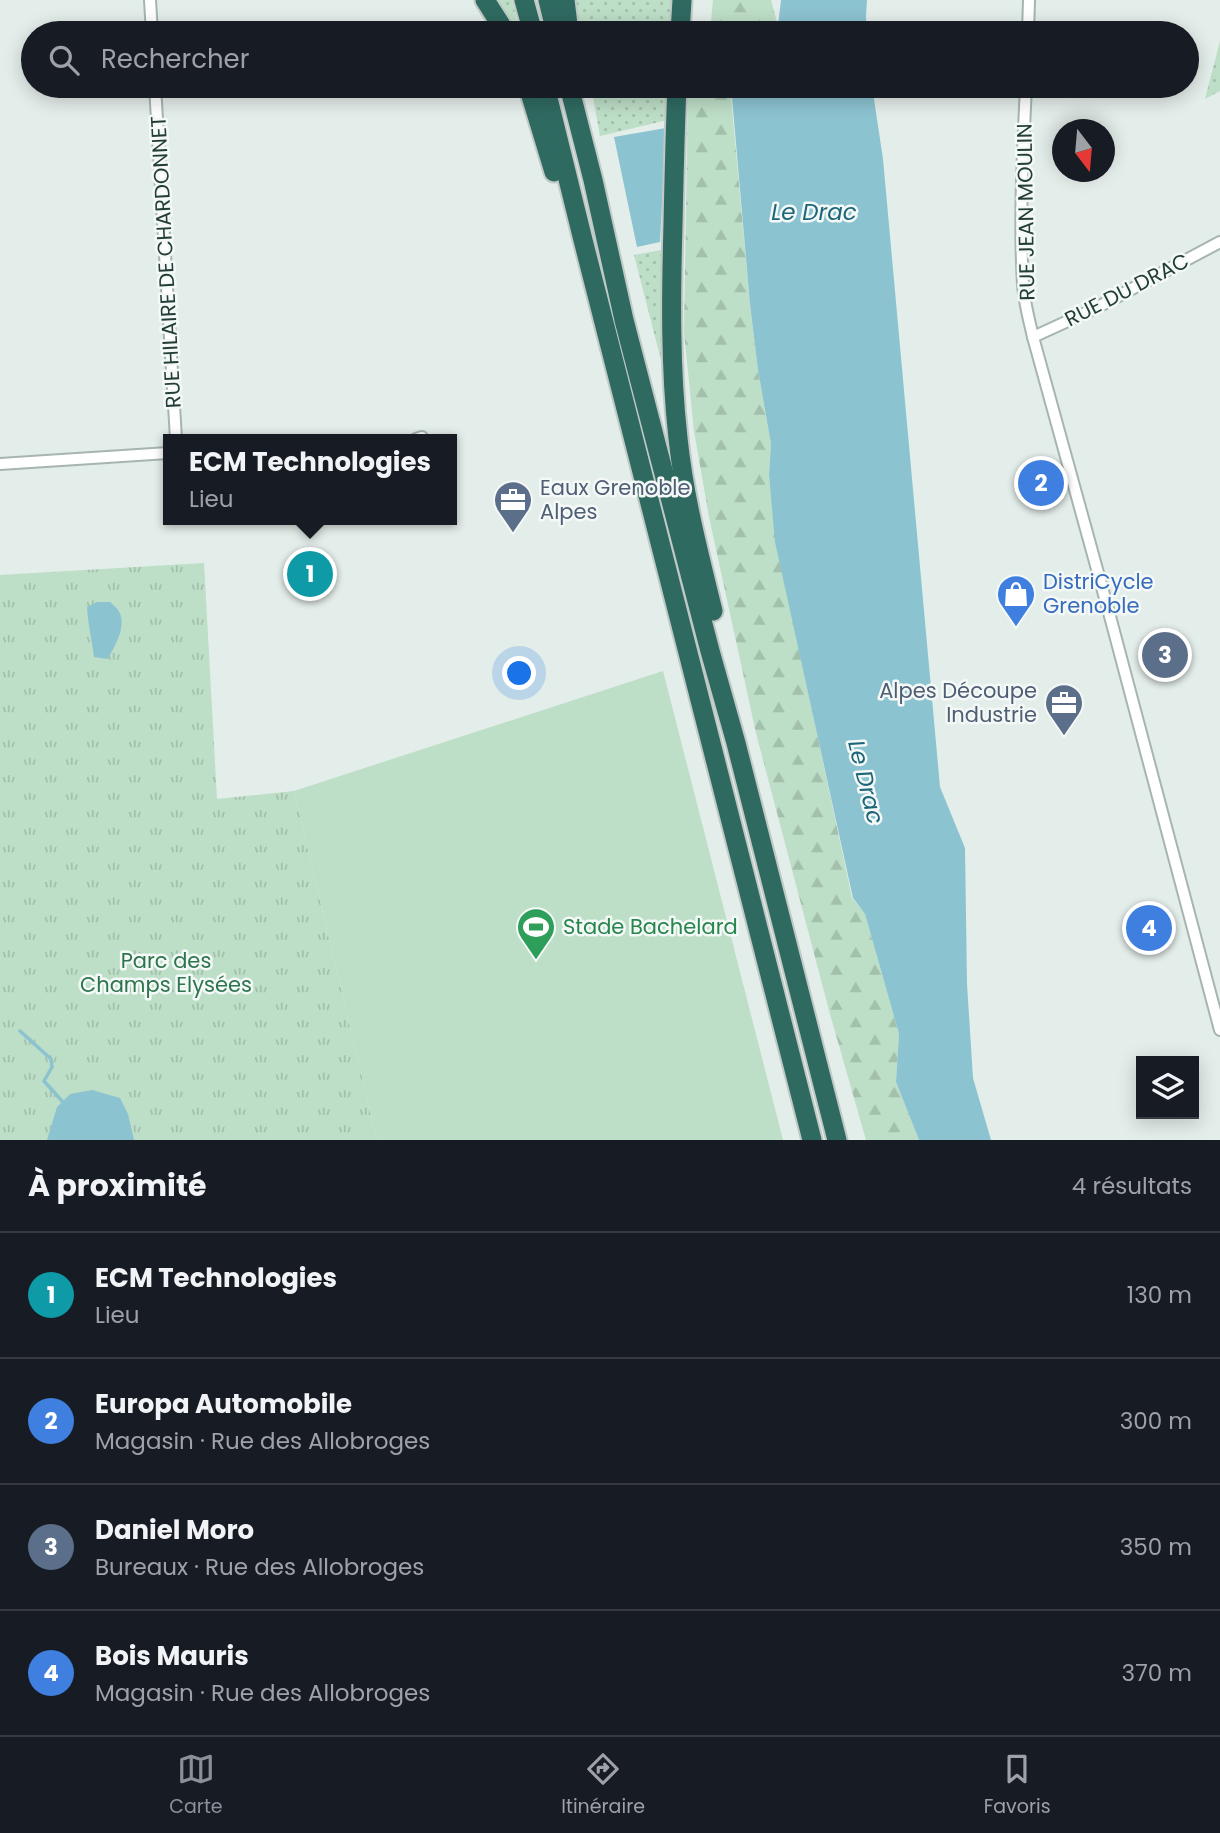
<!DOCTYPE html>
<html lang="fr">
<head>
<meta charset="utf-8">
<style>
  :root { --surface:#171b24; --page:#20242c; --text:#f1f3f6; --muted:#9ea1a6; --line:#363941; --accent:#8c9099 }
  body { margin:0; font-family:Poppins,sans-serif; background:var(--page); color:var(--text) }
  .controls { position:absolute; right:21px; bottom:21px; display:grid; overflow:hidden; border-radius:0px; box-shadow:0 4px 18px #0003 }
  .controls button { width:63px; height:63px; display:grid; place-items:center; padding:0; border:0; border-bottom:2px solid var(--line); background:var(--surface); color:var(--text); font:35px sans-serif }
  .compass { position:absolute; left:1052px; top:119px; width:63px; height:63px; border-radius:50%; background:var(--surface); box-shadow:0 4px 18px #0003; rotate:164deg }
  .you { position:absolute; left:520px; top:674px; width:24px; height:24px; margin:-18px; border:5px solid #fff; border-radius:50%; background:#1a73e8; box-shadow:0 0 0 10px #1a73e833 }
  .badge { display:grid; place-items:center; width:46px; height:46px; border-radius:50%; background:var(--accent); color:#fff; font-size:23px; font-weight:700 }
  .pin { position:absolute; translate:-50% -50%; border:4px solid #fff; box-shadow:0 2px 7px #0006 }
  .popup { position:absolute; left:163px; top:434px; width:294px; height:91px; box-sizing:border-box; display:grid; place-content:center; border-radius:0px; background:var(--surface); filter:drop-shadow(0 2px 5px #0005); font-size:23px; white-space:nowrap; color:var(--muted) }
  .popup b { font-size:26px; color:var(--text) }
  .popup::after { content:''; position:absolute; left:50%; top:100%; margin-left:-14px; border:14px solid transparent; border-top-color:var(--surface) }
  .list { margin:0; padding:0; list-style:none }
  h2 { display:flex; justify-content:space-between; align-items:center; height:91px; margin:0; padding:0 28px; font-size:30px }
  h2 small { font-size:23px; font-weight:400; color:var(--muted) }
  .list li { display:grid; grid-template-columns:46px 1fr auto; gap:21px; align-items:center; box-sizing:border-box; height:126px; padding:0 28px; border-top:2px solid var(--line) }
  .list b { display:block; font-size:26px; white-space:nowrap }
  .list p { margin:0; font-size:23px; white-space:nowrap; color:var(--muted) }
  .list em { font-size:23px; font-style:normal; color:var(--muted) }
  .icon { flex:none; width:38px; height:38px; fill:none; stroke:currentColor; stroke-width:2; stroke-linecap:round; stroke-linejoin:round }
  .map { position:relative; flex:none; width:1220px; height:1140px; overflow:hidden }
  .search { position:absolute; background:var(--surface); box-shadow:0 4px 18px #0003; left:21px; right:21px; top:21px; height:77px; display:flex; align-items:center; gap:18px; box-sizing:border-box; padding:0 24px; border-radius:38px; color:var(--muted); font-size:26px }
  .sheet { height:595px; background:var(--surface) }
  nav { display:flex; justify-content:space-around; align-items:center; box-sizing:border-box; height:98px; border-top:2px solid var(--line); background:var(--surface); font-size:19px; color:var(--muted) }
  nav a { display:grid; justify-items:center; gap:4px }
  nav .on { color:var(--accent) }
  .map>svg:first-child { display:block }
  .grass { fill:url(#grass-dots) }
  .forest { fill:url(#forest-firs) }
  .park { fill:url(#park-tufts) }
  .pitch { fill:#bddec7 }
  .water { fill:#8cc3d1 }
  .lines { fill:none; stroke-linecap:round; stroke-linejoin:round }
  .stream { stroke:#8cc3d1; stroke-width:3.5 }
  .minor-casing { stroke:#a6b5b0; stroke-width:14 }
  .motorway-casing { stroke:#c1c9c7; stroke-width:23 }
  .minor { stroke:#fff; stroke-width:10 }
  .motorway { stroke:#2f6a61; stroke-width:19 }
  .labels { text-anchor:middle; stroke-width:5; stroke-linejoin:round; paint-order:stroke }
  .street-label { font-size:21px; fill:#233e38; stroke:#f4f9f7 }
  .service-label { font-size:21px; fill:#4e5e75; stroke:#f4f9f7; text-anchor:start }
  .shop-label { font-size:21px; fill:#366cbe; stroke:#f4f9f7; text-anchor:start }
  .leisure-label { font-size:21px; fill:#27864d; stroke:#f4f9f7; text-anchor:start }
  .park-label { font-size:21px; fill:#2d754c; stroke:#f4f9f7 }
  .water-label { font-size:23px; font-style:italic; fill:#1d667a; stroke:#f4f9f7 }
</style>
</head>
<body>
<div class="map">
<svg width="1220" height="1140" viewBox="0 0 1220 1140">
  <defs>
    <pattern id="grass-dots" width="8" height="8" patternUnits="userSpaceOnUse" patternTransform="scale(1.75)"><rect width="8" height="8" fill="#bddec7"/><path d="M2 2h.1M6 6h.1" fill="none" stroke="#a2c0ac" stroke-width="1.8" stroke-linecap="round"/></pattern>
    <pattern id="forest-firs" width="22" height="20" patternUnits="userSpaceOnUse" patternTransform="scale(1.75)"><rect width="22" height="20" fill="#bddec7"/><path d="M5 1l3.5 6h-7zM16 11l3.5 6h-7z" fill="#a2c0ac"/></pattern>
    <pattern id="park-tufts" width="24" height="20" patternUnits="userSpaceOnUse" patternTransform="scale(1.75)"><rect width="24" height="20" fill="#bddec7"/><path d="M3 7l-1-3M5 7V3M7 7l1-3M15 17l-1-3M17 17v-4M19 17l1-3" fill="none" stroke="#a2c0ac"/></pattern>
  </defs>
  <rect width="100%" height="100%" fill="#e3ede9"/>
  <!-- grass -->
  <g class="grass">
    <path d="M490 0H512L520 33H511Z"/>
    <path d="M575 0H677L675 33H581Z"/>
    <path d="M1220 41V91L1205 99Z"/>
    <path d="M591 86H673L672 119 600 136Z"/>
    <path d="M661 250 666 354 661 360 634 255Z"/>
  </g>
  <!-- forest -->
  <g class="forest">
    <path d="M713 0H771L778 26 771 33H710Z"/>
    <path d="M691 86H730L750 304 758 370 771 444 769 475 776 542 852 898 865 914 899 1034 896 1082 919 1140H866L830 1014 756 733 709 517 694 431 684 332 688 93Z"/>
  </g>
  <!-- park -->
  <path class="park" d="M204 563 217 799 294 791 377 1140H0V575Z"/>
  <!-- pitch -->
  <path class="pitch" d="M663 671 783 1140H377L294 791Z"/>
  <!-- water -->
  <g class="water">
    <path d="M781 0H867L866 16 867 33H771L778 26Z"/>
    <path d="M731 86H872L883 159 940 787 965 848 967 984 973 1078 991 1140H919L896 1082 899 1034 865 914 853 898 775 542 769 475 771 444 758 370 750 304Z"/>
    <path d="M666 128 660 242 637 247 614 137Z"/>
    <path d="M97 602H110C113 605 116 607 118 610 128 625 115 645 108 659L94 657C92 640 88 625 87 607Z"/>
    <path d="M92 1090 120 1098 128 1114 134 1140H47L57 1107 70 1094Z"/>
  </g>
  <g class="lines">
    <!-- stream -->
    <path class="stream" d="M20 1031 51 1059 52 1067 44 1081 62 1101"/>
    <defs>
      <g id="minor">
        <path d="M150 0 152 33"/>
        <path d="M1028 33 1029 0"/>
        <path d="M155 86 176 439"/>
        <path d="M1026 86C1023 152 1019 218 1023 284 1024 302 1029 319 1033 337L1111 620 1220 1030"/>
        <path d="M1033 337 1094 309 1220 242"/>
        <path d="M416 439 422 437"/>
        <path d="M0 464 168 453"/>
      </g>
      <g id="motorway">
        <path d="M485 0 506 33"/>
        <path d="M524 0 533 33"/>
        <path d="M548 0 556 33"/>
        <path d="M565 0 569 33"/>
        <path d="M680 33 682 0"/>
        <path d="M528 86 554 172"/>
        <path d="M545 86 583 240 812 1140"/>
        <path d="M569 86 593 180 624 320 710 651 736 743 837 1140"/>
        <path d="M677 86C675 132 674 178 673 225 671 296 670 367 678 438 684 497 699 554 713 611"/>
      </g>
    </defs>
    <!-- minor casing -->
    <use href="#minor" class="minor-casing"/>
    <!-- motorway casing -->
    <use href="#motorway" class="motorway-casing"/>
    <!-- minor -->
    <use href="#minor" class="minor"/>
    <!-- motorway -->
    <use href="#motorway" class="motorway"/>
  </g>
  <!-- icons -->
  <defs>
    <symbol id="office-pin" viewBox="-11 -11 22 30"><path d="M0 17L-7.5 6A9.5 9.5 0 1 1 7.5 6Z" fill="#5c6f8a" stroke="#f4f9f7"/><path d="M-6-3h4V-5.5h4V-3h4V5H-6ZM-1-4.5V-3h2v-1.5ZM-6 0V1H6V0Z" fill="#fff"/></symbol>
    <symbol id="shop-pin" viewBox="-11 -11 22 30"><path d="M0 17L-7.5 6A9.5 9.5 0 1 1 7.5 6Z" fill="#3f7fe0" stroke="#f4f9f7"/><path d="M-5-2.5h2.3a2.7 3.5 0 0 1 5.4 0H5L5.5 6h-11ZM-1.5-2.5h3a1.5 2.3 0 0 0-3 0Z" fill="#fff"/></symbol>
    <symbol id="stadium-pin" viewBox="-11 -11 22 30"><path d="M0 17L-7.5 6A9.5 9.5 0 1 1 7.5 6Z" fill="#2e9e5b" stroke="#f4f9f7"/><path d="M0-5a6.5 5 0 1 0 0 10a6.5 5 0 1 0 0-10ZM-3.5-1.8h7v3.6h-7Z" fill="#fff"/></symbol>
  </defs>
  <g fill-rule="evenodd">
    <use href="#office-pin" x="491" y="478" width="44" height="60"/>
    <use href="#shop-pin" x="994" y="572" width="44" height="60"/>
    <use href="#office-pin" x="1042" y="681" width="44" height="60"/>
    <use href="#stadium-pin" x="514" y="905" width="44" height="60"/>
  </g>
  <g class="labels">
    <!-- street labels -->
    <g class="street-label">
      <text transform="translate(1026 212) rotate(-91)" y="7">RUE JEAN MOULIN</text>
      <text transform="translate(166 262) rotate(-93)" y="7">RUE HILAIRE DE CHARDONNET</text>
      <text transform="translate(1127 290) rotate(-27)" y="7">RUE DU DRAC</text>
    </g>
    <!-- service labels -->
    <g class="service-label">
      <text x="540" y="495">Eaux Grenoble<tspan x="540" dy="24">Alpes</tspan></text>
      <text x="1037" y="698" text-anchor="end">Alpes Découpe<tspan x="1037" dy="24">Industrie</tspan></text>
    </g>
    <!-- shop labels -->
    <g class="shop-label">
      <text x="1043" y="589">DistriCycle<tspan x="1043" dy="24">Grenoble</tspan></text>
    </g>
    <!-- leisure labels -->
    <g class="leisure-label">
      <text x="563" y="934">Stade Bachelard</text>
    </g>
    <!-- park labels -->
    <g class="park-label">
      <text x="166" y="968">Parc des<tspan x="166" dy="24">Champs Elysées</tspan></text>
    </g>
    <!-- water labels -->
    <g class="water-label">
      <text x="814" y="220">Le Drac</text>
      <text transform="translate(866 782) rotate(76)" y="8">Le Drac</text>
    </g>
  </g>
</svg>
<div class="controls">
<button><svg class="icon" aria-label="layers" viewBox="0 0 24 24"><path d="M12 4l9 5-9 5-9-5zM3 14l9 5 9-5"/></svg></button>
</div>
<svg class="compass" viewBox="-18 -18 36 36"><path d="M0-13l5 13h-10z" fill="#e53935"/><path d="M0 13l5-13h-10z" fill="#9ea1a6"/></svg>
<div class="you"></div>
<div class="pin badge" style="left:310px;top:574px;background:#0f9aa8">1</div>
<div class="popup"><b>ECM Technologies</b>Lieu</div>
<div class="pin badge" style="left:1041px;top:483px;background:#3f7fe0">2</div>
<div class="pin badge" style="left:1165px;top:655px;background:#5c6f8a">3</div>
<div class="pin badge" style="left:1149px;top:928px;background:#3f7fe0">4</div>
<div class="search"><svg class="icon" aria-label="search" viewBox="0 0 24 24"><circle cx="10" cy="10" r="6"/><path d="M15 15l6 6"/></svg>Rechercher</div>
</div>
<section class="sheet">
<h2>À proximité<small>4 résultats</small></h2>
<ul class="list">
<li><span class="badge" style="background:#0f9aa8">1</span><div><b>ECM Technologies</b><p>Lieu</p></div><em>130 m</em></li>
<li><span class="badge" style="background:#3f7fe0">2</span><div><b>Europa Automobile</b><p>Magasin · Rue des Allobroges</p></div><em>300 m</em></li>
<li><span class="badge" style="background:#5c6f8a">3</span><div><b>Daniel Moro</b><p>Bureaux · Rue des Allobroges</p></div><em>350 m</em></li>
<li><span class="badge" style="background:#3f7fe0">4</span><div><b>Bois Mauris</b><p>Magasin · Rue des Allobroges</p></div><em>370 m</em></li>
</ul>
</section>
<nav>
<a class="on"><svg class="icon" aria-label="map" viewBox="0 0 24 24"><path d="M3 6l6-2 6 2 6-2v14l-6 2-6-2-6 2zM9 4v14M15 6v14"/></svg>Carte</a>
<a><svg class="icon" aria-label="directions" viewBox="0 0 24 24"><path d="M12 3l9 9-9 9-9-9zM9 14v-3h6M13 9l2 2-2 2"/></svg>Itinéraire</a>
<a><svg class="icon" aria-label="saved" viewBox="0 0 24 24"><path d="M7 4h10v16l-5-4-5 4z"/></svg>Favoris</a>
</nav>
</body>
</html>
